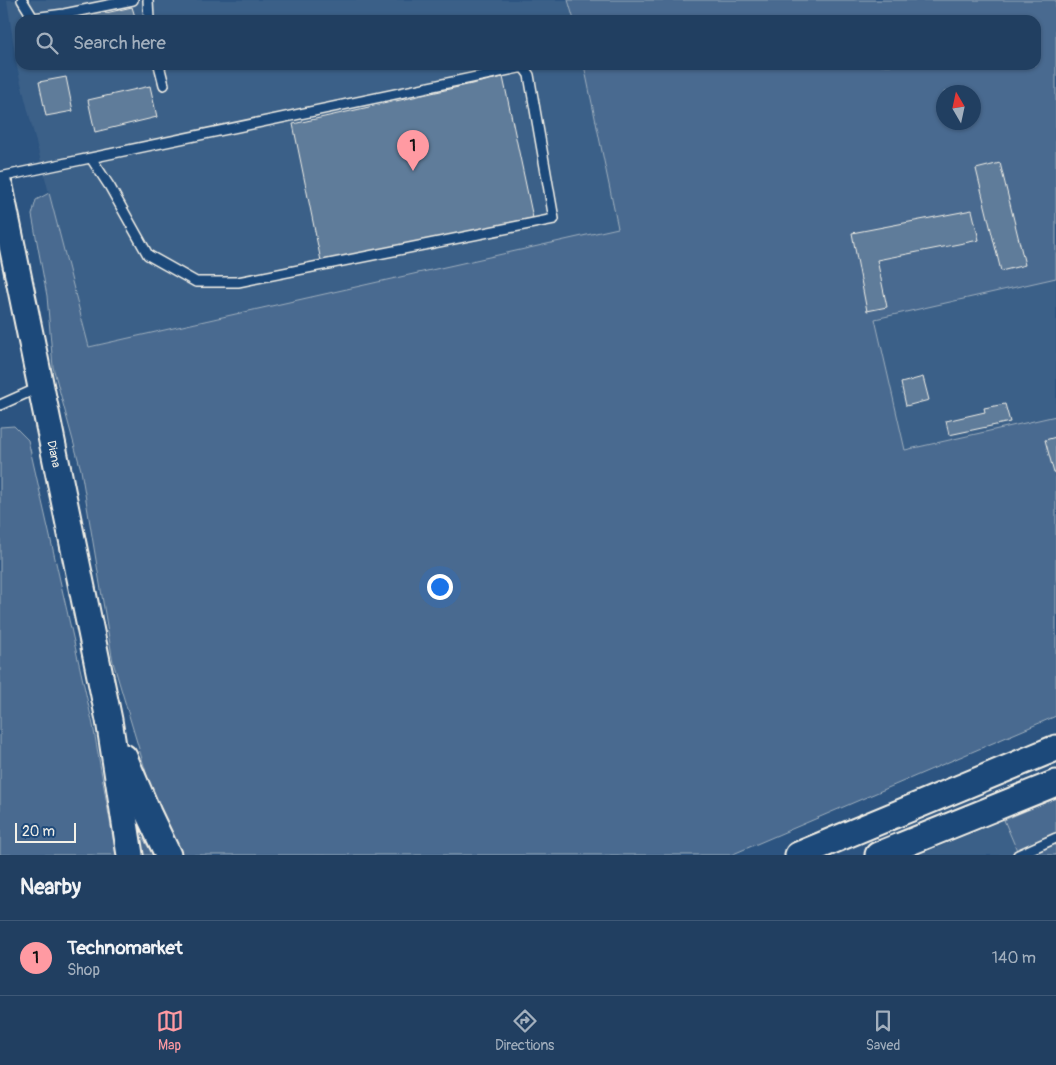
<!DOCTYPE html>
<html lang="en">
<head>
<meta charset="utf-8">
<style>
  :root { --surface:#213f61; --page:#294667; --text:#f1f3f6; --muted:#a2afbd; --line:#3e5876; --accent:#ff9aa2 }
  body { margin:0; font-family:Pangolin,sans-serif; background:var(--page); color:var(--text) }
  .compass { position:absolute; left:936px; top:85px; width:45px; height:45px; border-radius:50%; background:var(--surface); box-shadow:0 1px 4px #0004; rotate:351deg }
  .scale { position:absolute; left:15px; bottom:12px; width:61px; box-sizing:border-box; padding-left:5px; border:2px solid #f4f1e8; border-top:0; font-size:14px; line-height:18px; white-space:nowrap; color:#f4f1e8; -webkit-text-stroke:4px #1f4a7a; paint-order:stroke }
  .you { position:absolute; left:439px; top:586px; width:18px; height:18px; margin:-12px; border:4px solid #fff; border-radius:50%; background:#1a73e8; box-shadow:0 0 0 8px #1a73e833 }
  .badge { display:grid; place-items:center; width:32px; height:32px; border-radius:50%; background:var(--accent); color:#111; font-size:16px; font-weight:700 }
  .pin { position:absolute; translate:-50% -41px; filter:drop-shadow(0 1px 2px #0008) }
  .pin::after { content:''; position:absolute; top:26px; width:18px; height:15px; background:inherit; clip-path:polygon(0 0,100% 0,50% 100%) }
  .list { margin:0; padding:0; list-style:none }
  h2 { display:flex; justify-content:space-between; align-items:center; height:65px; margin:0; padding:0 20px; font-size:21px }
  h2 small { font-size:16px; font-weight:400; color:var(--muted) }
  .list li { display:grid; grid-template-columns:32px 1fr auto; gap:15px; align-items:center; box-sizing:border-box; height:75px; padding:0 20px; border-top:1px solid var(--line) }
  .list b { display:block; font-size:19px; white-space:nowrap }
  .list p { margin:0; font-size:16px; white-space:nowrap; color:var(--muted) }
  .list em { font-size:16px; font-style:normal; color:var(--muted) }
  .icon { flex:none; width:28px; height:28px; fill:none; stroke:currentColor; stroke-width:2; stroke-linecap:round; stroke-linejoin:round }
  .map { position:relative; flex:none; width:1056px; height:855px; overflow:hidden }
  .search { position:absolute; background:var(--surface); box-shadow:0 1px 4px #0004; left:15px; right:15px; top:15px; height:55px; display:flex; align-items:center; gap:12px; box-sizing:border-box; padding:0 18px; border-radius:15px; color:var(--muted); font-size:19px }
  .sheet { height:140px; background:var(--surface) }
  nav { display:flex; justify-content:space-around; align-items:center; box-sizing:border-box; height:70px; border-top:1px solid var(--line); background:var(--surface); font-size:14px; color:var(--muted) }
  nav a { display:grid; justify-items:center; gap:2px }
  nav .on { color:var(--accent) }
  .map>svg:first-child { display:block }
  .built { fill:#3b6088 }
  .green { fill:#496b90; stroke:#9eaebc; fill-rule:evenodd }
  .building { fill:#5e7b9a; stroke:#f4f1e8 }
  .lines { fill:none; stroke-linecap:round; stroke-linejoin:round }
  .lane-casing { stroke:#f4f1e8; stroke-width:12 }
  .secondary-casing { stroke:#f4f1e8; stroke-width:29 }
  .lane { stroke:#1f4a7a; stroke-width:9 }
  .secondary { stroke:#1f4a7a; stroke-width:25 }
  .labels { text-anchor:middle; stroke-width:4; stroke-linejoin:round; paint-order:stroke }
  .street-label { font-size:12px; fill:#f4f1e8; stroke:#1f4a7a }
</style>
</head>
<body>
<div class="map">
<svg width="1056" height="855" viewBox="0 0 1056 855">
  <rect width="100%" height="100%" fill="#2c5481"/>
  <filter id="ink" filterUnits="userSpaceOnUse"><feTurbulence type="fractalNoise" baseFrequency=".02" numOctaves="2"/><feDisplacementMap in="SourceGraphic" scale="10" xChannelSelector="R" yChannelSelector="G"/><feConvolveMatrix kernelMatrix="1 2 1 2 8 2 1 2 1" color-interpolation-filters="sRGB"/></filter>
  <g filter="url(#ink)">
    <!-- built -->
    <g class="built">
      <path d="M7 0H568L574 20H20V65H584L619 228 88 347 17 67Z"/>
      <path d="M1056 278V416L904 450 875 319Z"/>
      <path d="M1004 820 1019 855H919Z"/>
    </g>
    <!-- green -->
    <g class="green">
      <path d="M568 0H1056V278L875 319 905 450 1056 416V716L731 855H181L176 848 148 779 113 662 81 470 53 367 47 296 32 215 36 200 49 193 89 347 618 228 584 65H1036V20H574ZM944 92H974V122H944Z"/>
      <path d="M14 426 28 440 93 725 116 855H0V427Z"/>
      <path d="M1056 798V855H1019L1004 820Z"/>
      <path d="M138 830 153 855H142Z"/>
    </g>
    <!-- building -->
    <g class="building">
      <path d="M132 7 136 20H58L105 9 106 13Z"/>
      <path d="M66 77 73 111 46 116 39 82Z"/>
      <path d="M503 77 533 218 321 261 293 124Z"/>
      <path d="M150 86 157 117 95 132 88 100Z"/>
      <path d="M1000 163 1025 265 1001 271 976 169Z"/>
      <path d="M972 210 979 240 877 260 887 307 867 311 852 233Z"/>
      <path d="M923 377 929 400 906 406 901 383Z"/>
      <path d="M1005 404 1010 422 949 435 946 421 985 412 984 408Z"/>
      <path d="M1056 437V472L1054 473 1045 440Z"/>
    </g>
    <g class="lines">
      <defs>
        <g id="lane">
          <path d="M22 0 33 18 64 14 133 0"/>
          <path d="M148 0 149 20"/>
          <path d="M159 65 164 85"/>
          <path d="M0 177 519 68H524L529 75 554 219 238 282H196L148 255 110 187 91 158"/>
          <path d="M0 405 38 388"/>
          <path d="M1018 855 1056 838"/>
        </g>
        <g id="secondary">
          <path d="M0 187 109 720 130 855"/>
          <path d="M124 757 148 813 168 855"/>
          <path d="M798 855 1056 748"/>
          <path d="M878 855 1056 783"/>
        </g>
      </defs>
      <!-- lane casing -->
      <use href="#lane" class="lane-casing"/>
      <!-- secondary casing -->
      <use href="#secondary" class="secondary-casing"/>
      <!-- lane -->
      <use href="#lane" class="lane"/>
      <!-- secondary -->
      <use href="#secondary" class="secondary"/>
    </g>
  </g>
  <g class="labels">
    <!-- street labels -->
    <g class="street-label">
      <text transform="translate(54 454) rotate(78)" y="4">Diana</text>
    </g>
  </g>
</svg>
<svg class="compass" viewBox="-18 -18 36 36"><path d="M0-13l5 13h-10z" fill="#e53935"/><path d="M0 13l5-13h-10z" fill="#a2afbd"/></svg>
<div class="scale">20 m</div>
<div class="you"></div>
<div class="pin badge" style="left:413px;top:171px">1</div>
<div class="search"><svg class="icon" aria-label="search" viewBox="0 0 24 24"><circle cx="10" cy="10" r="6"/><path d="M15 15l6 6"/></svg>Search here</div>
</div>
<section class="sheet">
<h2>Nearby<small></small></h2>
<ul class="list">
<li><span class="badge">1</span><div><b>Technomarket</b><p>Shop</p></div><em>140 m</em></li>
</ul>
</section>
<nav>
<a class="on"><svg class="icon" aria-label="map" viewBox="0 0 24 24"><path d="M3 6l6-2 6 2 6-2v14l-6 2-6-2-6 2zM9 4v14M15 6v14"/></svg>Map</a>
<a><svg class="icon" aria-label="directions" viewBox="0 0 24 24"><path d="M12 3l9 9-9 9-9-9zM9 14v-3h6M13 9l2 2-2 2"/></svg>Directions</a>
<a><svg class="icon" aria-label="saved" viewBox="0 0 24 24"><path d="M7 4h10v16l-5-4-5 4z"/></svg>Saved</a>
</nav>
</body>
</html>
